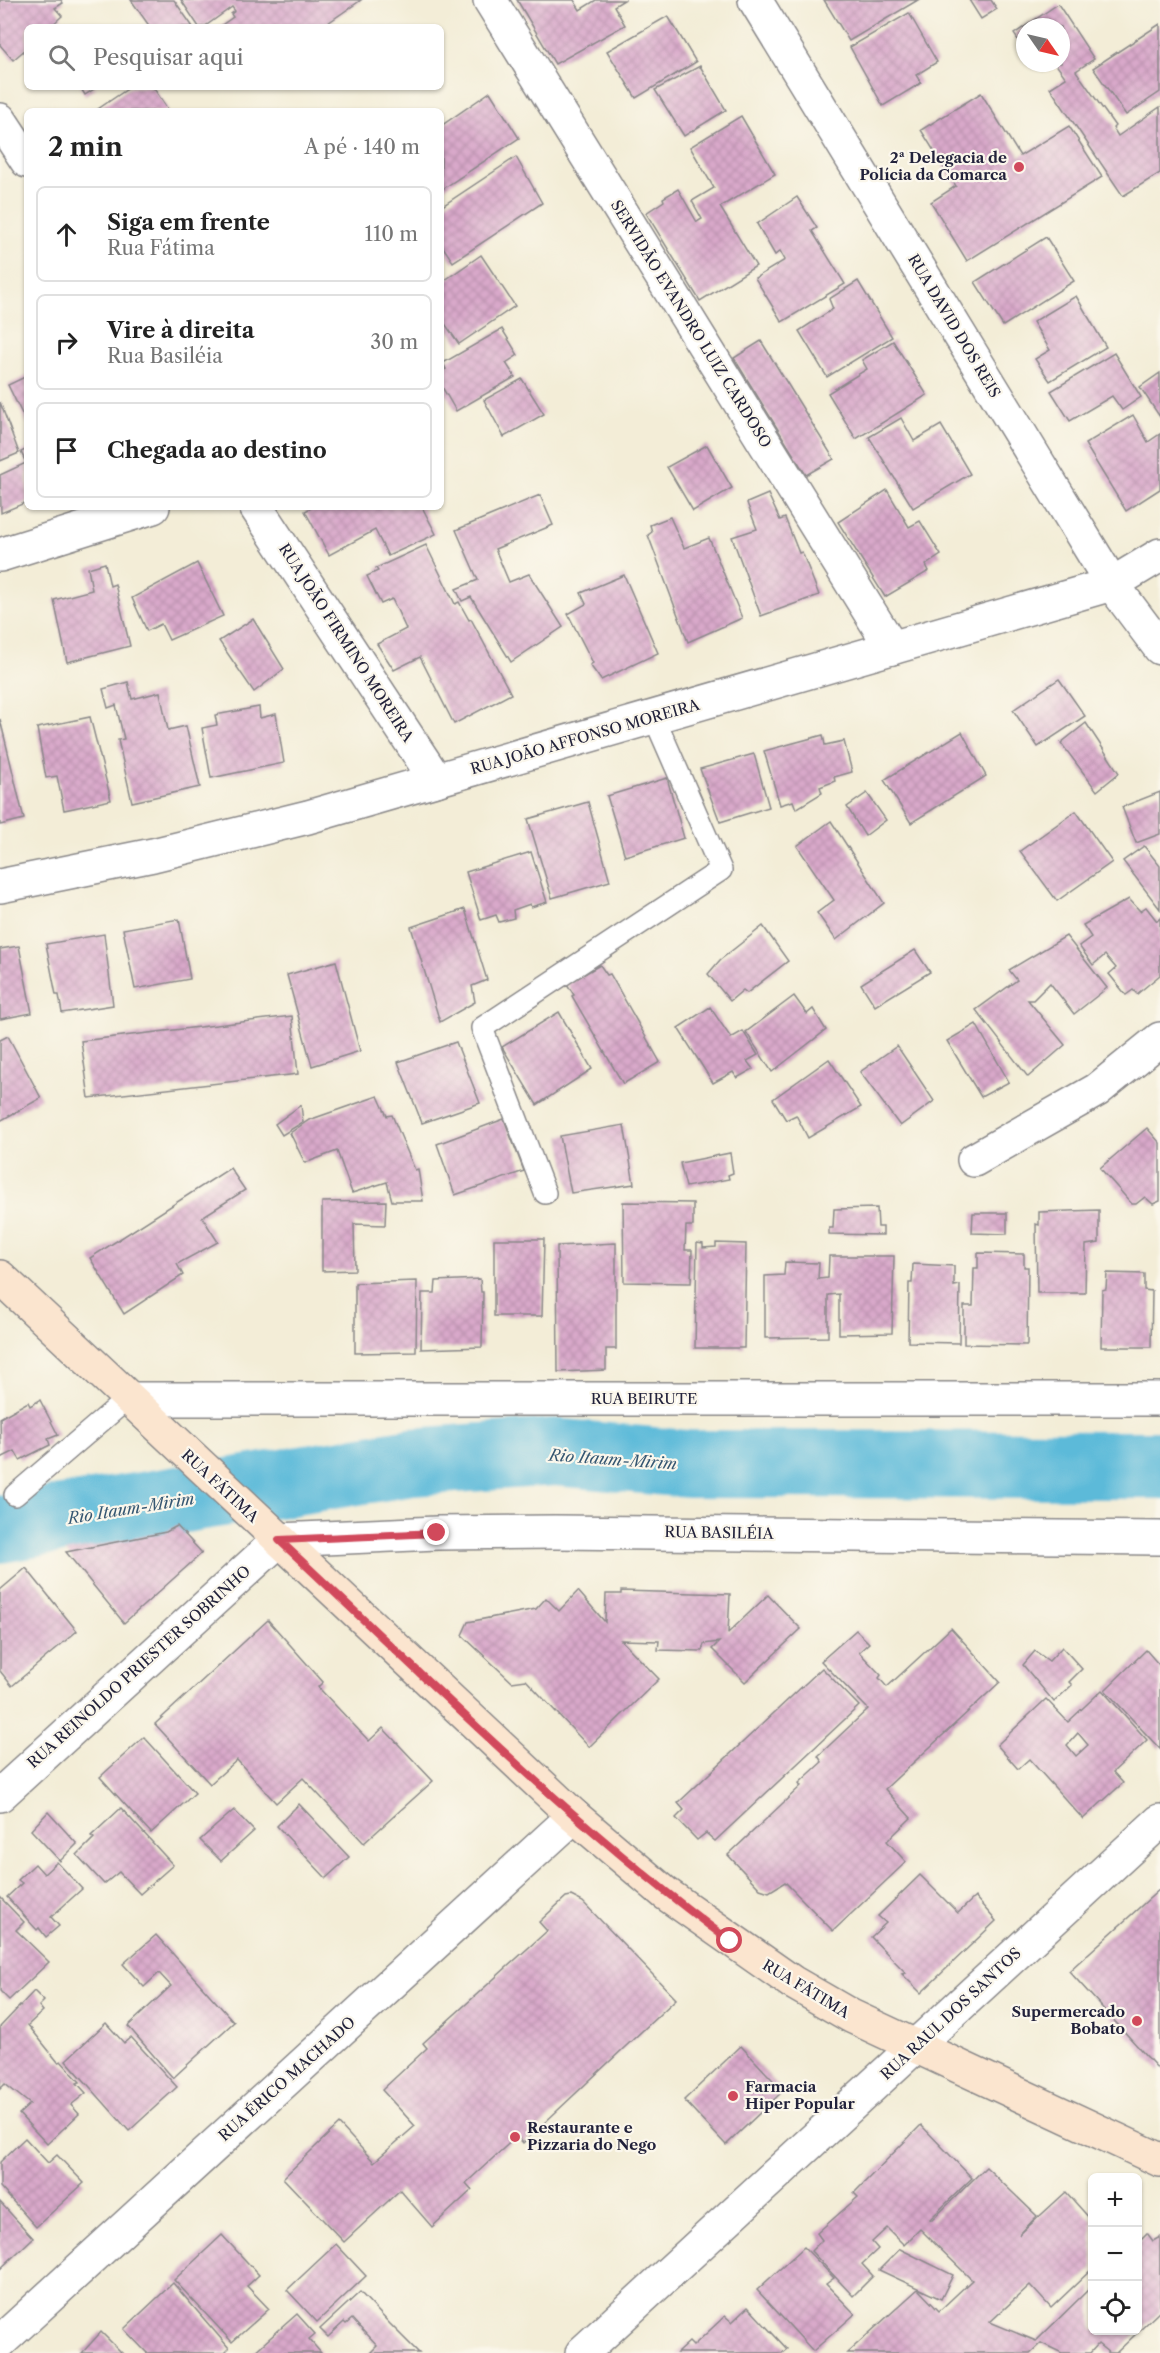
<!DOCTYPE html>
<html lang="pt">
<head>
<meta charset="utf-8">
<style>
  :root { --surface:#fff; --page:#f2f2f2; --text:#222; --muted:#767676; --line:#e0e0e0 }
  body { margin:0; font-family:"Libre Caslon Text",serif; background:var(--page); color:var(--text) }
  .controls { position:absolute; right:18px; bottom:18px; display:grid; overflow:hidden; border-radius:9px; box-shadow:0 2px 4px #0004 }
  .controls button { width:54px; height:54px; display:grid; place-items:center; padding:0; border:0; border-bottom:2px solid var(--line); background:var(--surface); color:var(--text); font:30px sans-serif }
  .compass { position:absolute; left:1016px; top:18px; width:54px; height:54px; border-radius:50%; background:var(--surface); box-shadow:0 2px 4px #0004; rotate:124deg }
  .stop { position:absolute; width:18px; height:18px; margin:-14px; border:4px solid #d1495b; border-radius:50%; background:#fff }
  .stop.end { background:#d1495b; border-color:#fff; box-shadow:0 2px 6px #0008 }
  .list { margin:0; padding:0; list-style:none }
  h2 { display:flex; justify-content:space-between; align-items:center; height:78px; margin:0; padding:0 24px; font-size:26px }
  h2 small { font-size:20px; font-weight:400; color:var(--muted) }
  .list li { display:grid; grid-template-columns:39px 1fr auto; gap:18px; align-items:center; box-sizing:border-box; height:96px; margin:0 12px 12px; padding:0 12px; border:2px solid var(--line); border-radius:9px }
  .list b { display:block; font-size:22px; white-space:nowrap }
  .list p { margin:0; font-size:20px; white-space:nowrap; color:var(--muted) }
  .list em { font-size:20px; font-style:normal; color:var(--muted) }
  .icon { flex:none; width:33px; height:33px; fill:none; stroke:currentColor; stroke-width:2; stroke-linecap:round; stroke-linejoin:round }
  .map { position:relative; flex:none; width:1160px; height:2353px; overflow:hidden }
  .search { position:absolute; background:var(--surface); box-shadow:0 2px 4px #0004; left:24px; top:24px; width:420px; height:66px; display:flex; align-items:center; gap:15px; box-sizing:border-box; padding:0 21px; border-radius:9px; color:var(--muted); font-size:22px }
  .panel { position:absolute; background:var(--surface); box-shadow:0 2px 4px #0004; left:24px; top:108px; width:420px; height:402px; border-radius:9px }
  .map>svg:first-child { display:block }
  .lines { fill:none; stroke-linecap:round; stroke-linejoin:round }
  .river { stroke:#5bbad9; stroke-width:68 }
  .building { fill:url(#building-cross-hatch); fill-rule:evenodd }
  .lane-casing { stroke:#8a8889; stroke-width:24 }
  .street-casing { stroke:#8a8889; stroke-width:36 }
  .secondary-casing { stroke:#8a8889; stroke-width:36 }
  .lane { stroke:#fff; stroke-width:21 }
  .street { stroke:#fff; stroke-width:33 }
  .secondary { stroke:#fbe5cf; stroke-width:33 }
  .route { stroke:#d1495b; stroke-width:8 }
  .poi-dot { fill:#d1495b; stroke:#fbf7ec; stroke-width:2 }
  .labels { text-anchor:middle; stroke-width:4.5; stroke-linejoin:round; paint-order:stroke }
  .poi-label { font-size:15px; font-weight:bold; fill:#22223b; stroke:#fbf7ec; text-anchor:end }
  .street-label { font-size:15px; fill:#22223b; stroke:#fbf7ec }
  .water-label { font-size:16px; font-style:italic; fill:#365772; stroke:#fbf7ec }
</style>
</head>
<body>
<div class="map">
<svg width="1160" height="2353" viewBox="0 0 1160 2353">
  <defs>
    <pattern id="building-cross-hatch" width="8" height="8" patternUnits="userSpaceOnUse" patternTransform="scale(1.5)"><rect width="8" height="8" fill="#d9a9ca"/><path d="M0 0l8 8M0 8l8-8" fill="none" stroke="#ba91ae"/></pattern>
  </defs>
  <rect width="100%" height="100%" fill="#fbf7ec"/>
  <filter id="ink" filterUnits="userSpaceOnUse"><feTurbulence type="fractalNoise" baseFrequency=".0167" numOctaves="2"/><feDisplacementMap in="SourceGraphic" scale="12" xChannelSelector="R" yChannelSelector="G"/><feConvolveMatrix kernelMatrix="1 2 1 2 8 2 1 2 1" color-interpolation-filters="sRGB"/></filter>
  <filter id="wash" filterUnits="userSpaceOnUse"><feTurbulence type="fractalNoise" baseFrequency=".008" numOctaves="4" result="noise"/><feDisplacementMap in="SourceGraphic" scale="24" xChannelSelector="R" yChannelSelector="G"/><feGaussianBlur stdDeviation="1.35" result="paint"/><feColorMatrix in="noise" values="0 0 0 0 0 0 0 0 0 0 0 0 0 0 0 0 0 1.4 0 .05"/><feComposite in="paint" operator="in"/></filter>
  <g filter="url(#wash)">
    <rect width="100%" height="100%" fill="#f3edd7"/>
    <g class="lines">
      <!-- river -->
      <path class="river" d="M0 1529 412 1462 554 1452 688 1464 1160 1465"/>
    </g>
    <g id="blocks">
      <!-- building -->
      <g class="building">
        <path d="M0 0H61L63 3 55 8 62 16 50 27H27V48L13 60 0 45Z"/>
        <path d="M131 0H174L193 27H150Z"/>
        <path d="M181 0H361L322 27H219L233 17 231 14 235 11 232 7 204 27H199Z"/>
        <path d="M517 0H574L580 10 596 0H624L614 6 625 25 555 64Z"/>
        <path d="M824 0H918L849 41Z"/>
        <path d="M969 0H991L997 9 981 19Z"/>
        <path d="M1058 4 1094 59 1076 71 1115 126 1113 128 1118 136 1160 107V173L1123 196 1050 88 1066 78 1055 63H1061V27H1025V50L1014 34Z"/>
        <path d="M909 13 937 62 916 75 921 83 883 106 850 47Z"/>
        <path d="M668 16 696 62 636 98 607 51Z"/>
        <path d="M1160 24V92L1126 115 1093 68Z"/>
        <path d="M700 66 726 110 684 136 655 90Z"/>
        <path d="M80 87H97L85 95Z"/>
        <path d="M135 87H153L169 111H95L129 88Z"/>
        <path d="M490 92 519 138 441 190V126Z"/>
        <path d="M981 93 1020 156 1069 126 1102 177 967 261 931 202 956 186 921 130Z"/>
        <path d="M741 116 775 174 720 207 756 266 700 301 646 213 664 201 663 198 678 189 697 222 702 219 692 201 714 188 690 147Z"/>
        <path d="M516 157 542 203 453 262 441 244V207Z"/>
        <path d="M797 197 817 228 812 231 845 284 782 322 755 278 785 260 780 251 775 255 757 224Z"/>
        <path d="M1046 237 1074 281 1003 326 975 282Z"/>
        <path d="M481 255 515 306 459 344 441 318V283Z"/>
        <path d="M858 281 892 337 827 377 799 331 833 309 829 299Z"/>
        <path d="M1076 296 1106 347 1050 381 1035 359 1050 350 1033 322Z"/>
        <path d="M502 329 518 355 506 363 515 377 456 411 441 385V371L446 369 443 363Z"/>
        <path d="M761 341 834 459 806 475 734 358Z"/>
        <path d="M893 341 927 395 856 439 828 393 867 369 862 360Z"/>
        <path d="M1114 353 1141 397 1122 410 1112 396 1070 421 1051 391Z"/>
        <path d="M1160 373V417L1140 387Z"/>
        <path d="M27 376V424L8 385Z"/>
        <path d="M522 379 544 414 504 437 484 400Z"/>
        <path d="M0 402 19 453 0 461Z"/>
        <path d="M1133 415 1148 442 1160 434V489L1126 511 1085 444Z"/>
        <path d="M901 418 914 441 941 425 970 474 913 508 869 437Z"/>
        <path d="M707 445 732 488 693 511 667 467Z"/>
        <path d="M27 449V502L1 513 0 475 26 463 21 452Z"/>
        <path d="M887 490 909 527 920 521 941 555 926 565 929 571 885 597 838 522Z"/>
        <path d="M768 494 780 520 785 518 799 553 802 552 819 595 761 616 732 537 757 529 747 503Z"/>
        <path d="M540 495 553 525 495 549 509 582 529 574 563 627 511 662 471 597 462 601 456 589 478 580 456 530Z"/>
        <path d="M313 507H422L436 534 388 556 375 530 329 555 305 511Z"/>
        <path d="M670 517 684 548 709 538 742 618 688 642 648 535 652 532 650 525Z"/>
        <path d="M426 545 455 604 459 602 469 620 471 619 511 694 454 724 420 657 394 670 377 644 406 629 392 599 381 604 367 576 378 571 376 568Z"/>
        <path d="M105 563 110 586 115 584 130 646 67 662 54 600 92 590 88 568Z"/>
        <path d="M197 563 223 616 169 640 161 624 147 631 132 598Z"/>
        <path d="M624 575 658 653 601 680 590 665 593 663 568 614 586 604 581 593Z"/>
        <path d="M253 619 284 669 254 692 219 641Z"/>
        <path d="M1059 679 1085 716 1038 747 1013 710Z"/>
        <path d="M128 682 132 699 160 692 168 730 186 726 200 787 132 802 118 740 124 739 116 705 108 708 103 689Z"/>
        <path d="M259 707 260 718 276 714 284 763 211 778 202 728 217 725 215 715Z"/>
        <path d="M90 717 111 800 64 810 57 776 46 778 37 728Z"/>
        <path d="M0 719 24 819 0 825Z"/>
        <path d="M1086 723 1119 773 1097 791 1061 743Z"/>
        <path d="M962 732 986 776 911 823 884 780Z"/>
        <path d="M823 735 825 745 844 741 852 772 834 777 835 781 820 787 822 793 796 809 793 801 780 805 764 751Z"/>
        <path d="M754 754 769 807 720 822 700 769Z"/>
        <path d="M667 778 684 838 625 856 607 796Z"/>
        <path d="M1160 792V834L1136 843 1122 807Z"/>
        <path d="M867 793 886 820 865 836 847 807Z"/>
        <path d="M588 802 610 881 552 898 528 819Z"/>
        <path d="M1076 811 1112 862 1057 901 1020 851Z"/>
        <path d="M831 821 884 903 836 940 817 913 834 900 797 846Z"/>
        <path d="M1144 846 1160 866V909L1123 861Z"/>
        <path d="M531 852 547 902 531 907 530 904 513 910 514 918 499 922 496 915 481 920 466 872Z"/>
        <path d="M1129 899 1140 911 1146 907 1157 921 1160 918V975L1137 994 1133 990 1126 995 1109 974 1116 968 1105 955 1093 965 1079 946 1091 937 1083 925Z"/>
        <path d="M465 909 487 980 472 986 475 1002 440 1022 411 927Z"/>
        <path d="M179 919 190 979 135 989 123 929Z"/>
        <path d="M763 926 788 961 747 993 743 990 730 1001 708 974 720 960Z"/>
        <path d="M104 934 113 1005 62 1013 59 995H56L46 944Z"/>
        <path d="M1066 936 1107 988 1074 1014 1050 983 1033 1000H1028L1065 1045 1028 1077 976 1010 1017 980 1009 970Z"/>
        <path d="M19 946 32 1013 0 1019V949Z"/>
        <path d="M915 950 930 972 875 1006 861 984Z"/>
        <path d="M336 961 360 1051 312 1066 287 975Z"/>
        <path d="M600 965 607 975 610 974 660 1062 623 1084 572 996 574 995 567 984Z"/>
        <path d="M794 996 807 1014 813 1009 826 1030 772 1072 746 1032Z"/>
        <path d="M710 1007 731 1038 743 1031 758 1055 747 1061 753 1069 737 1078 733 1072 713 1083 678 1028Z"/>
        <path d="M559 1012 592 1069 537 1105 502 1047Z"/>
        <path d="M292 1016 298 1074 89 1098 81 1041Z"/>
        <path d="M976 1024 1009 1082 981 1097 947 1041Z"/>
        <path d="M8 1036 41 1098 0 1121V1040Z"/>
        <path d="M456 1042 480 1103 422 1123 398 1062Z"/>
        <path d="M897 1046 934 1101 900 1126 860 1072Z"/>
        <path d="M829 1059 861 1107 808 1138 796 1115 786 1120 773 1099Z"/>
        <path d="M378 1096 387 1116 392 1115 415 1170 418 1169 423 1201H392L387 1182 352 1193 337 1151 305 1163 290 1133 309 1120Z"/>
        <path d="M301 1105 303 1122 282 1135 275 1124Z"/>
        <path d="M504 1119 524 1171 455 1195 437 1144Z"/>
        <path d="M624 1125 634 1184 571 1193 560 1136Z"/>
        <path d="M1147 1128 1160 1143V1201L1153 1204 1145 1197 1136 1204H1132L1100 1168Z"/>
        <path d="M730 1153 733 1173 728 1175 729 1179 686 1187 680 1163Z"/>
        <path d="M230 1168 245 1190 202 1217 218 1242 177 1264 183 1275 124 1314 90 1258Z"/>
        <path d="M386 1201 385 1225 354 1224 355 1270 322 1271V1202Z"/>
        <path d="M623 1202 693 1203V1226H686L685 1250H692L691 1283 624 1282Z"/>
        <path d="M877 1208 878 1227H883V1235L829 1234V1228H833L834 1209Z"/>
        <path d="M1099 1210V1243L1086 1245 1085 1293H1037L1036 1224 1039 1225V1212Z"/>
        <path d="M973 1213H1007V1234L972 1233Z"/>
        <path d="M494 1239H544L542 1316H494Z"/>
        <path d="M616 1243V1349H606V1370L558 1372 557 1246Z"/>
        <path d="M697 1243 703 1244V1248L716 1247V1243L746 1244 744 1348H695Z"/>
        <path d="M978 1253 1024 1254V1267H1028L1027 1345 964 1344V1306H973L974 1268H978Z"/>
        <path d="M829 1256H894L892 1333 839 1334V1294L828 1295V1337L765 1338V1276L784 1275 785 1262 819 1263 818 1279 828 1278Z"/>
        <path d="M913 1264 954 1266V1286L960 1285 959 1343 908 1342 909 1283H912Z"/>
        <path d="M1107 1273 1144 1274V1290L1152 1291 1151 1347H1101L1102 1290 1106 1289Z"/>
        <path d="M480 1279 481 1292H483L482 1347 421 1349 422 1293H435L436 1281Z"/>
        <path d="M417 1281 416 1352 355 1353V1283Z"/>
        <path d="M40 1400 58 1435 48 1439 50 1445 20 1460 15 1451 1 1458 0 1418 28 1402 30 1406Z"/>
        <path d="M177 1526 202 1553 124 1623 66 1552 166 1532Z"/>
        <path d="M26 1568 77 1631 12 1686 0 1671V1590Z"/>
        <path d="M578 1591 605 1622 606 1594H621V1591L730 1594 728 1633 768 1595 801 1629 745 1682 712 1649 719 1642 704 1644 702 1651 658 1650 659 1641 621 1640 659 1679 589 1747 526 1680 512 1682 462 1635 468 1622 536 1609 546 1598 559 1611Z"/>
        <path d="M268 1620 323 1682 318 1687 369 1741 383 1728 433 1781 364 1843 303 1778 276 1803 237 1760 210 1784 155 1724Z"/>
        <path d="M951 1628 1000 1682 885 1789 911 1818 887 1841 906 1862 833 1931 785 1882 769 1892 760 1889 728 1855 801 1786 799 1783 822 1762 818 1756 868 1709 821 1661 856 1630 869 1643 859 1652 881 1675 879 1678 887 1687Z"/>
        <path d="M1062 1647 1082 1669 1069 1682 1072 1685 1054 1702 1023 1665 1035 1651 1049 1661Z"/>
        <path d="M1146 1650 1160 1666V1749L1105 1690Z"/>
        <path d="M822 1668 859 1706 715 1841 706 1833 697 1840 676 1818 684 1810 678 1803Z"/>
        <path d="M1102 1690 1147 1740 1113 1772 1123 1783 1083 1819 1029 1759 1018 1769 997 1745 1046 1699 1068 1722ZM1078 1733 1088 1745 1076 1756 1067 1745Z"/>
        <path d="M144 1737 195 1793 151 1833 100 1777Z"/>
        <path d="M299 1804 349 1857 326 1878 277 1826Z"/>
        <path d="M121 1808 173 1865 140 1894 119 1872 104 1884 77 1855 94 1838 91 1836Z"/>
        <path d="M234 1810 254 1831 221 1861 200 1840Z"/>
        <path d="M48 1812 77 1844 60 1861 31 1830Z"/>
        <path d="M57 1862 82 1889 51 1917 59 1926 46 1937 39 1928 37 1930 7 1897 22 1883 18 1880 35 1864 44 1874Z"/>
        <path d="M920 1875 958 1913 975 1897 996 1921 921 1993 902 1974 906 1973 871 1937 886 1923 878 1916Z"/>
        <path d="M1160 1889V2071L1069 1971Z"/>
        <path d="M571 1896 583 1902 676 1999 523 2143 517 2136 466 2183 472 2190 432 2227 400 2190 344 2242 283 2178 339 2124 374 2162 415 2126 382 2090 427 2048 423 2043 547 1931 539 1922 566 1897Z"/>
        <path d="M0 1897 24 1922 16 1930 49 1962 9 2000 0 1991Z"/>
        <path d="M156 1935 234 2022 173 2078 128 2026 171 1986 159 1973 144 1987 123 1964Z"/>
        <path d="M34 1991 44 2001 39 2006 43 2011 28 2025 58 2062 61 2061 80 2082 77 2083 86 2093 71 2105 79 2114 47 2144 19 2114 30 2104 5 2084 0 2089V2027Z"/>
        <path d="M106 2023 124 2043 131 2037 177 2087 129 2131 66 2060Z"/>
        <path d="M741 2046 783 2091 726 2145 684 2100Z"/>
        <path d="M921 2125 972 2178 930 2219 932 2220 986 2167 1037 2216 1019 2235 1066 2192 1092 2221V2269L1051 2308 1030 2285 990 2322 1036 2341 1092 2286V2330H1138V2242L1147 2233 1153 2241 1160 2237V2311L1116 2353H1109L1098 2344 1090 2353H1062L1041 2343 1030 2353H847L918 2289 939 2311 972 2280 920 2229 904 2245 887 2228 872 2242 878 2249 862 2264 873 2276 853 2296 811 2251 822 2240 817 2233 858 2197 854 2193Z"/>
        <path d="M25 2138 48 2163 57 2155 84 2183 36 2227 0 2187V2162Z"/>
        <path d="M0 2202 33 2238 0 2269Z"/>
        <path d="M222 2235 259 2275 247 2286 269 2309 232 2342 174 2280Z"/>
        <path d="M336 2244 366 2276 317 2322 287 2290Z"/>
        <path d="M804 2247 834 2278 826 2284 855 2314 813 2351 757 2290Z"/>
        <path d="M900 2249 953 2275 941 2299 879 2270Z"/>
        <path d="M173 2283 229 2348 224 2353H147L124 2329Z"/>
        <path d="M360 2292 390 2324 419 2353H370L377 2346 352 2319 346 2324 344 2322 328 2337 320 2329Z"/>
        <path d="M748 2307 787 2349 782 2353H677L689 2342 693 2346 725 2316 732 2322Z"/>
        <path d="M297 2314 315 2334 309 2339 321 2353H253Z"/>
        <path d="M101 2332 122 2353H82Z"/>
      </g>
    </g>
  </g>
  <g filter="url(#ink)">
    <use href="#blocks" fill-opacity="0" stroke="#8a8889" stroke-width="1.5"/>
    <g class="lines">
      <defs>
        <g id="lane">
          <path d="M545 1193 482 1028 721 870 654 717"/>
          <path d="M15 1495 127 1399"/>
        </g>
        <g id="street">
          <path d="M490 0 892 648"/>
          <path d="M755 0 1112 584 1160 648"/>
          <path d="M0 120 27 161"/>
          <path d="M256 507 436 780"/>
          <path d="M0 555 153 507"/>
          <path d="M0 886 153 855 308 817 1112 584 1160 555"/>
          <path d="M974 1160 1097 1090 1160 1039"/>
          <path d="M127 1399H1160"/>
          <path d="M0 1795 279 1540 437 1533 555 1532 1160 1538"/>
          <path d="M0 2342 574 1816"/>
          <path d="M582 2353 1160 1821"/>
        </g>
        <path id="secondary" d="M0 1277 574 1816 665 1893 792 1982 851 2016 1160 2160"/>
      </defs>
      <!-- lane casing -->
      <use href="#lane" class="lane-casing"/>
      <!-- street casing -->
      <use href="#street" class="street-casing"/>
      <!-- secondary casing -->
      <use href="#secondary" class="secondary-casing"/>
      <!-- lane -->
      <use href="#lane" class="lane"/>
      <!-- street -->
      <use href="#street" class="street"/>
      <!-- secondary -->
      <use href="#secondary" class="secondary"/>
    </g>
  </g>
  <g class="lines" filter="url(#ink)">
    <!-- route -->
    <path class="route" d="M437 1533 279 1540C426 1677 568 1822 730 1941"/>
  </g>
  <!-- markers -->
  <g class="poi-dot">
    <circle cx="1019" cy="167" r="6"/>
    <circle cx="1137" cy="2021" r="6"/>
    <circle cx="733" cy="2096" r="6"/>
    <circle cx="515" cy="2137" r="6"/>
  </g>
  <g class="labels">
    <!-- poi labels -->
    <g class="poi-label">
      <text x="1007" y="163">2ª Delegacia de<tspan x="1007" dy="17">Polícia da Comarca</tspan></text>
      <text x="1125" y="2017">Supermercado<tspan x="1125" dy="17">Bobato</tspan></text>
      <text x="745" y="2092" text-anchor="start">Farmacia<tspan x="745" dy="17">Hiper Popular</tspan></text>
      <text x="527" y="2133" text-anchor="start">Restaurante e<tspan x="527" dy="17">Pizzaria do Nego</tspan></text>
    </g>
    <!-- street labels -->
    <g class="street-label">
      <text transform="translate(691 324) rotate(58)" y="5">SERVIDÃO EVANDRO LUIZ CARDOSO</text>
      <text transform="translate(954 326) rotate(59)" y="5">RUA DAVID DOS REIS</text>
      <text transform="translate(346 643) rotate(57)" y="5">RUA JOÃO FIRMINO MOREIRA</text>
      <text transform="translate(585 737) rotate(-16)" y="5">RUA JOÃO AFFONSO MOREIRA</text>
      <text x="644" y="1404">RUA BEIRUTE</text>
      <text transform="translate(220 1486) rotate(43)" y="5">RUA FÁTIMA</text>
      <text transform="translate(719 1533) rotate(1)" y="5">RUA BASILÉIA</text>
      <text transform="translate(139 1667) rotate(-42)" y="5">RUA REINOLDO PRIESTER SOBRINHO</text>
      <text transform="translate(806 1989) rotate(31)" y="5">RUA FÁTIMA</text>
      <text transform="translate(951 2014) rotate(-43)" y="5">RUA RAUL DOS SANTOS</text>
      <text transform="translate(287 2079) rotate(-42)" y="5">RUA ÉRICO MACHADO</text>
    </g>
    <!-- water labels -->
    <g class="water-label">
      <text transform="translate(613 1459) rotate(4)" y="6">Rio Itaum-Mirim</text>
      <text transform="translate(131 1508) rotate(-9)" y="6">Rio Itaum-Mirim</text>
    </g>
  </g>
</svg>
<div class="controls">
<button>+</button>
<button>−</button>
<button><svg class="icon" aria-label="locate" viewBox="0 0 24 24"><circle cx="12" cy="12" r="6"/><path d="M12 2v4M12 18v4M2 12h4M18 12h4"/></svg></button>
</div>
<svg class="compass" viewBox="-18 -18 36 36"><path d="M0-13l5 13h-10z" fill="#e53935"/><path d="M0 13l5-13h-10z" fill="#767676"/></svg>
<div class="stop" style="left:730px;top:1941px"></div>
<div class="stop end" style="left:437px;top:1533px"></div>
<div class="search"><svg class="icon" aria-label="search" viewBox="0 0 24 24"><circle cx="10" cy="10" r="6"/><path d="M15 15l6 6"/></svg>Pesquisar aqui</div>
<section class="panel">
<h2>2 min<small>A pé · 140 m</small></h2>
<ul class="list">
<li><svg class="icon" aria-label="ahead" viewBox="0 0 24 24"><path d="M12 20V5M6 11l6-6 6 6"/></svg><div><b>Siga em frente</b><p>Rua Fátima</p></div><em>110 m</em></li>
<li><svg class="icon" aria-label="right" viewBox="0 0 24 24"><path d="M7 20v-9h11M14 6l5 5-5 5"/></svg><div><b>Vire à direita</b><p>Rua Basiléia</p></div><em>30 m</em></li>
<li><svg class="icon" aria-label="arrive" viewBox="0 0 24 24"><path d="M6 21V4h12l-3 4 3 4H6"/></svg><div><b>Chegada ao destino</b></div></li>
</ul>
</section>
</div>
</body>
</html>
